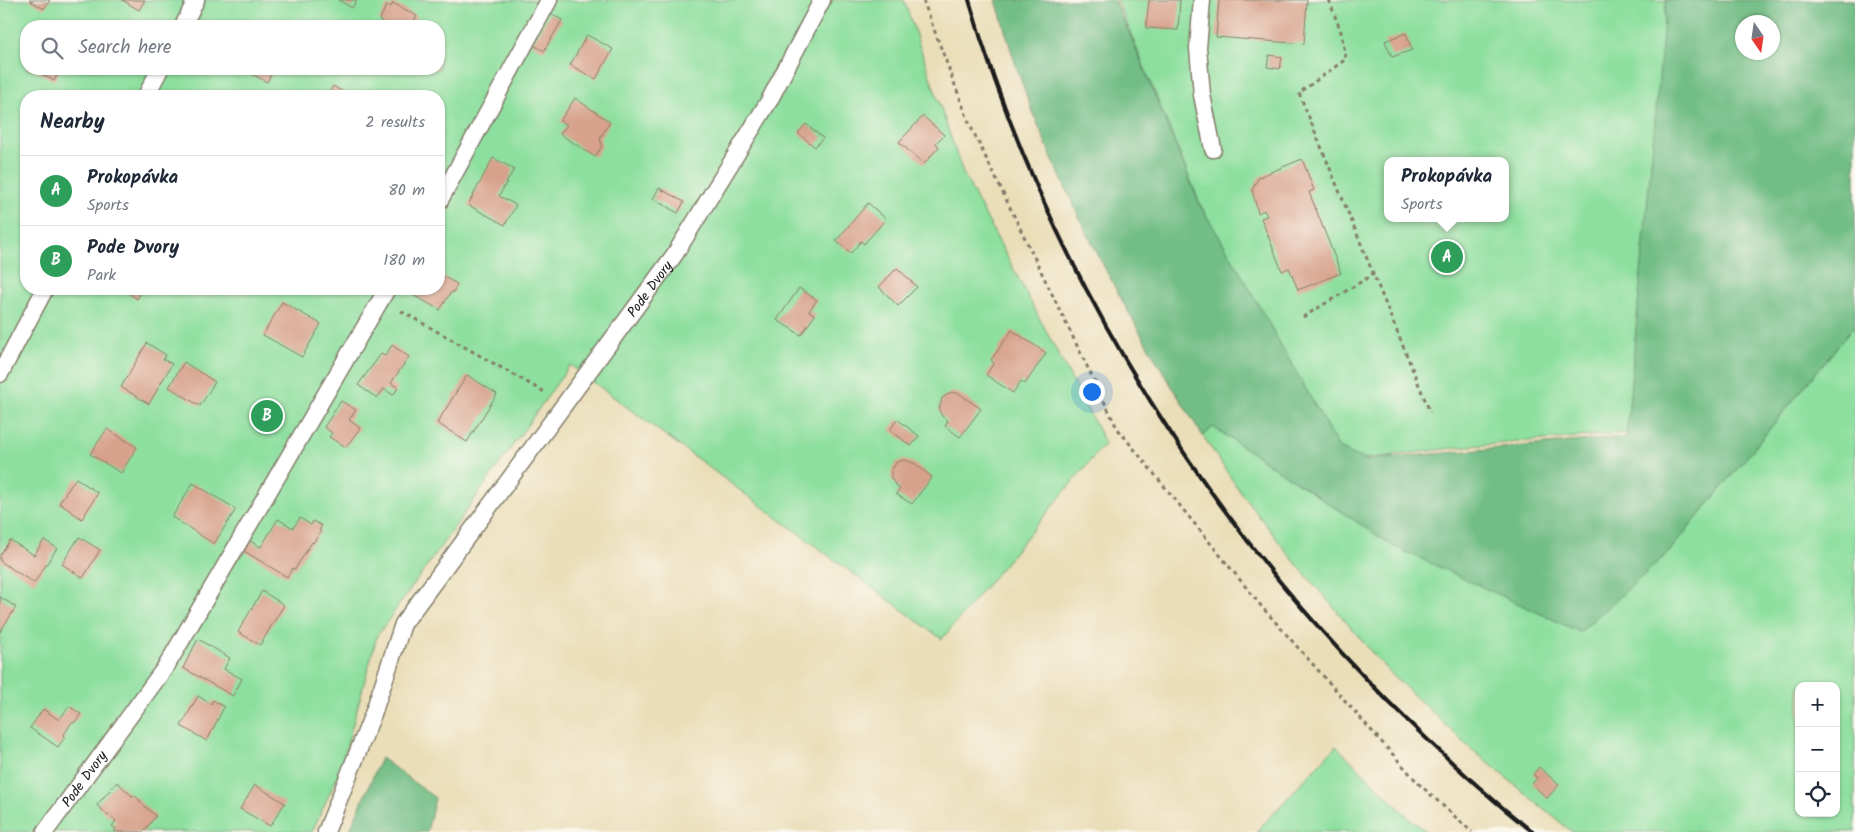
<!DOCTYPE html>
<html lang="en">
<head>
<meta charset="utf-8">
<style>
  :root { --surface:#fff; --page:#f6f6f7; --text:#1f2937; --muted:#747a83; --line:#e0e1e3; --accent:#7c3aed }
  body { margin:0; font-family:Kalam,sans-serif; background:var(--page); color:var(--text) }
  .controls { position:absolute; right:15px; bottom:15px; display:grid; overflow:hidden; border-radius:10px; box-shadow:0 1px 4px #0004 }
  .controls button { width:45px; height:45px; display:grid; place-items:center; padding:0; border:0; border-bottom:1px solid var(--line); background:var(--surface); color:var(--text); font:25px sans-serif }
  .compass { position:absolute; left:1735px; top:15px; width:45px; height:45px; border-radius:50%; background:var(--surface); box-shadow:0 1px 4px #0004; rotate:167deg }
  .you { position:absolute; left:1091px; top:391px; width:18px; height:18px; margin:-12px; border:4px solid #fff; border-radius:50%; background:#1a73e8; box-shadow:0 0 0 8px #1a73e833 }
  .badge { display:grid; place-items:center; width:32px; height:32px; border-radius:50%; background:var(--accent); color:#fff; font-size:16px; font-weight:700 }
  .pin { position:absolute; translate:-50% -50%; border:2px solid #fff; box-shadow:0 1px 5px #0006 }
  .popup { position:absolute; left:1384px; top:157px; width:125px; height:65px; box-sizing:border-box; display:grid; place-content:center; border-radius:10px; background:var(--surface); filter:drop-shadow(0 1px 4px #0005); font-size:16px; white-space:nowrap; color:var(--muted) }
  .popup b { font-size:19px; color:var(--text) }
  .popup::after { content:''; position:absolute; left:50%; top:100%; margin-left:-10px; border:10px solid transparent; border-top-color:var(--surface) }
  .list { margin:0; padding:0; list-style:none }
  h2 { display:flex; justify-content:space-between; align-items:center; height:65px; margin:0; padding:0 20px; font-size:21px }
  h2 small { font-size:16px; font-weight:400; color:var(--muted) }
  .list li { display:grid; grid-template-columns:32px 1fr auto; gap:15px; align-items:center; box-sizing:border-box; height:70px; padding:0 20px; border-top:1px solid var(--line) }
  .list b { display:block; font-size:19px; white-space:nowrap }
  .list p { margin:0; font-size:16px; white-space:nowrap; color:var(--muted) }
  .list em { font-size:16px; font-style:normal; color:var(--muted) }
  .icon { flex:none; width:28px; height:28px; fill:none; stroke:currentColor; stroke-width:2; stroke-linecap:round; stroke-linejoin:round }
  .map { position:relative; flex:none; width:1855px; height:832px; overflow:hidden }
  .search { position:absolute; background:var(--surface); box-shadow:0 1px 4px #0004; left:20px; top:20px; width:425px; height:55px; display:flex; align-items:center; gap:12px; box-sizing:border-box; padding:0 18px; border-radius:20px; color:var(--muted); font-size:19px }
  .panel { position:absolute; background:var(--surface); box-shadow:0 1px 4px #0004; left:20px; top:90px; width:425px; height:205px; border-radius:20px }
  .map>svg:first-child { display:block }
  .green { fill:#8ddf9f; stroke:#547e5e; fill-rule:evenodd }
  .forest { fill:#72be86; stroke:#476d51; fill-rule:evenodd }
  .building { fill:#d7a18c }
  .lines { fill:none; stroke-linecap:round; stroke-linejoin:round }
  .service-casing { stroke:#837d6a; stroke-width:19 }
  .path { stroke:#837d6a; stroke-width:3; stroke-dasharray:4 4; stroke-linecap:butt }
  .service { stroke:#fff; stroke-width:16 }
  .rail { stroke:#1c1c1c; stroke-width:4 }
  .labels { text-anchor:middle; stroke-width:4; stroke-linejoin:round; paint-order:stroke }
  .street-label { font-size:14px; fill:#1c1c1c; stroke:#fbf7ec }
</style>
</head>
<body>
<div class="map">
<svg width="1855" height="832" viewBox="0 0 1855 832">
  <rect width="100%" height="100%" fill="#fbf7ec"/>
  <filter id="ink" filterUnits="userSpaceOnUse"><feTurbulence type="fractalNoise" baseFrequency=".02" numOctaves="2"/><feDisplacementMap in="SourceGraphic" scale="10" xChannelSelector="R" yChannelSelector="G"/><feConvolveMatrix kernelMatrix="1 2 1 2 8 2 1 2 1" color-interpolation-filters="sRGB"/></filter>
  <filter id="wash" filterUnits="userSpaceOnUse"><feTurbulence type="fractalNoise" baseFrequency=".0096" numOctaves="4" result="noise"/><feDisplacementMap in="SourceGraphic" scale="20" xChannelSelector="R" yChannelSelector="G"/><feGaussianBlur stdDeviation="1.12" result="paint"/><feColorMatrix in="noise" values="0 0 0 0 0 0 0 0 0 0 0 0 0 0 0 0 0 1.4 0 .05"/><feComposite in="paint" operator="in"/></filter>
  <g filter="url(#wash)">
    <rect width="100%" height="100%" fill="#eadeb9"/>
    <!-- green -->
    <g class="green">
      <path d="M0 0H904L963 173 1105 443 942 639 570 365 377 636 340 771 312 832H0ZM26 26H439V69H26ZM26 96H439V289H26Z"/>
      <path d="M1117 0H1706L1637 432 1470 446 1363 459 1339 448 1201 206ZM1388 161H1506V218H1388Z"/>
      <path d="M1855 325V832H1572L1469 747 1387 670 1289 555 1239 490 1203 436 1213 427 1393 546 1668 553ZM1799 686H1836V813H1799Z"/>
      <path d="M1336 746 1410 819 1427 832H1256Z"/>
    </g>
    <!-- forest -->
    <g class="forest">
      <path d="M996 0H1114L1129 32 1200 205 1231 256 1339 448 1366 460 1626 437 1666 0H1855V325L1668 553 1580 632 1393 546 1213 427 1203 436C1134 329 1073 216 1027 97 1015 66 1006 32 996 0ZM1742 22H1772V52H1742Z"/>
      <path d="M381 758 435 798 427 832H349Z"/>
    </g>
    <g id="blocks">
      <!-- building -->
      <g class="building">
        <path d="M29 0H50L44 9Z"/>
        <path d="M122 0H145L139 10Z"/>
        <path d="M338 0H357L352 8Z"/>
        <path d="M1149 0H1180L1178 30 1146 28Z"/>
        <path d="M1219 0H1307L1304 44 1216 37Z"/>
        <path d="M393 3 417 16 411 26H381L383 23 379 20 387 5 391 7Z"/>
        <path d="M550 13 562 20 544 51 532 44Z"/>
        <path d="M1406 33 1412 50 1392 57 1385 41Z"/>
        <path d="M587 35 613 49 596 79 570 65Z"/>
        <path d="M1269 55 1282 57 1280 69 1267 67Z"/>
        <path d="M32 69H61L54 81Z"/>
        <path d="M242 69H274L267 82Z"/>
        <path d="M333 86 350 96H327Z"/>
        <path d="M575 98 610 122 600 138 602 146 595 157 560 134 567 125 560 121Z"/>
        <path d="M923 116 944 135 936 143 939 147 924 164 899 142Z"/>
        <path d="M806 124 823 138 815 147 798 133Z"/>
        <path d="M493 158 514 169 499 196 516 205 505 225 468 205Z"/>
        <path d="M1302 159 1314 190 1309 192 1341 273 1298 290 1289 268 1282 271 1261 218 1267 216 1264 210 1258 213 1252 190 1259 177Z"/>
        <path d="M659 188 684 202 678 213 653 199Z"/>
        <path d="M868 203 886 219 864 244 861 241 851 253 836 241Z"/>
        <path d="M897 268 917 287 898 306 879 287Z"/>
        <path d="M439 274 457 284 453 293 451 292 440 310 413 295 416 289H439Z"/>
        <path d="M799 288 817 300 809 311 815 315 801 335 777 320Z"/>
        <path d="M122 289H143L137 299Z"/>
        <path d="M282 302 321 324 302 357 263 335Z"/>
        <path d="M1012 330 1046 353 1025 384 1021 381 1013 393 986 375 994 363 991 360Z"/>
        <path d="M147 343 166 355 163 359 172 364 149 404 121 387Z"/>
        <path d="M392 345 409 357 391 383 398 388 393 395 384 389 377 398 358 385 381 354 385 356Z"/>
        <path d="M184 362 215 382 200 406 169 387Z"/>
        <path d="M467 375 497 394 467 442 437 423Z"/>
        <path d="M952 392 960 394 981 409 960 437 945 426 948 421 942 416 939 410 942 398Z"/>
        <path d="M341 401 356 410 349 420 360 428 346 447 329 437 332 433 324 427Z"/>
        <path d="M897 419 919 436 911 446 890 430Z"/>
        <path d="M107 429 137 447 121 473 90 454Z"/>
        <path d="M904 460 914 463 932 477 912 504 896 494 900 489 895 484 891 478V471L894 466 897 462Z"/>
        <path d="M76 478 98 493 82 519 59 503Z"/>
        <path d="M193 483 236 509 214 544 172 517Z"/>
        <path d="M300 518 311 525 313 521 322 526 319 530 321 531 313 543 312 542 295 569 293 568 287 577 244 551 250 541 261 547 278 519 293 528Z"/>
        <path d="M79 537 100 550 83 578 62 564Z"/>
        <path d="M10 540 34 555 44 540 57 548 34 583 0 561V555Z"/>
        <path d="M262 591 284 605 260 645 238 632Z"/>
        <path d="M0 597 16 607 0 632Z"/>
        <path d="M198 639 230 658 224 669 242 679 233 696 183 668Z"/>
        <path d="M198 696 211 704 213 700 224 707 207 741 181 726Z"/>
        <path d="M69 706 81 714 74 723 72 722 63 736 65 737 58 747 30 728 43 709 59 720Z"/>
        <path d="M1539 767 1559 785 1547 798 1532 784 1537 778 1533 774Z"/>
        <path d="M117 782 132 796 134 795 141 801 140 802 156 816 143 832H114L116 829 112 826 116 821 109 815 108 816 97 805Z"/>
        <path d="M255 785 285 803 270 826 240 809Z"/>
      </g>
    </g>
  </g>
  <g filter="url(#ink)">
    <use href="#blocks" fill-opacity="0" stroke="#837d6a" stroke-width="1"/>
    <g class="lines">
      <defs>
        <g id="service">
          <path d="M1202 0 1198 48 1202 95 1213 149"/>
          <path d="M183 26 196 0"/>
          <path d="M146 96 160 69"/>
          <path d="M439 202 549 0"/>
          <path d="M0 374 45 289"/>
          <path id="s1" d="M45 832 167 665 387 289"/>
          <path id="s2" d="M326 832 373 714 403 624 675 254 769 101 822 0"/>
        </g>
      </defs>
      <!-- service casing -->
      <use href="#service" class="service-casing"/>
      <!-- path -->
      <g class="path">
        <path d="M923 0 970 125 1117 428 1262 607 1419 784 1472 832"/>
        <path d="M1329 0 1341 32 1346 59 1299 93 1430 412"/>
        <path d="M401 311 546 393"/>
        <path d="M1303 317 1374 274"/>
      </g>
      <!-- service -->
      <use href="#service" class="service"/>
      <!-- rail -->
      <path class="rail" d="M969 0C1051 280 1217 542 1429 741 1462 772 1496 804 1533 832"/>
    </g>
  </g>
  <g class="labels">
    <!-- street labels -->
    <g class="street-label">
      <text dy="5" stroke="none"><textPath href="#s2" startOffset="638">Pode Dvory</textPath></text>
      <text dy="5" stroke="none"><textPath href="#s1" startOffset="66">Pode Dvory</textPath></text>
    </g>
  </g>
</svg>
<div class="controls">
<button>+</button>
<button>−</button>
<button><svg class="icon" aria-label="locate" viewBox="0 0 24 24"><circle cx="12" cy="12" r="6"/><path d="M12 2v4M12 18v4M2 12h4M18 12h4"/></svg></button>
</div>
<svg class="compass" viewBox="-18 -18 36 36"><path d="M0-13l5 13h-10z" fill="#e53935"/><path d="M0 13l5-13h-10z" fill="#747a83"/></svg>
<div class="you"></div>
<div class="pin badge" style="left:1447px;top:257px;background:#2e9e5b">A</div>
<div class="popup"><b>Prokopávka</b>Sports</div>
<div class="pin badge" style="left:267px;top:416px;background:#2e9e5b">B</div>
<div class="search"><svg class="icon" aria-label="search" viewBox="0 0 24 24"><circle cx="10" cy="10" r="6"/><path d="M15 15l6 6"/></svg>Search here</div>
<section class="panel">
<h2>Nearby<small>2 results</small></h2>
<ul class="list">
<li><span class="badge" style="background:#2e9e5b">A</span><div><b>Prokopávka</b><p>Sports</p></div><em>80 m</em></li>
<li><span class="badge" style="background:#2e9e5b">B</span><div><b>Pode Dvory</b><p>Park</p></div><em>180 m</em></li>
</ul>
</section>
</div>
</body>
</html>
